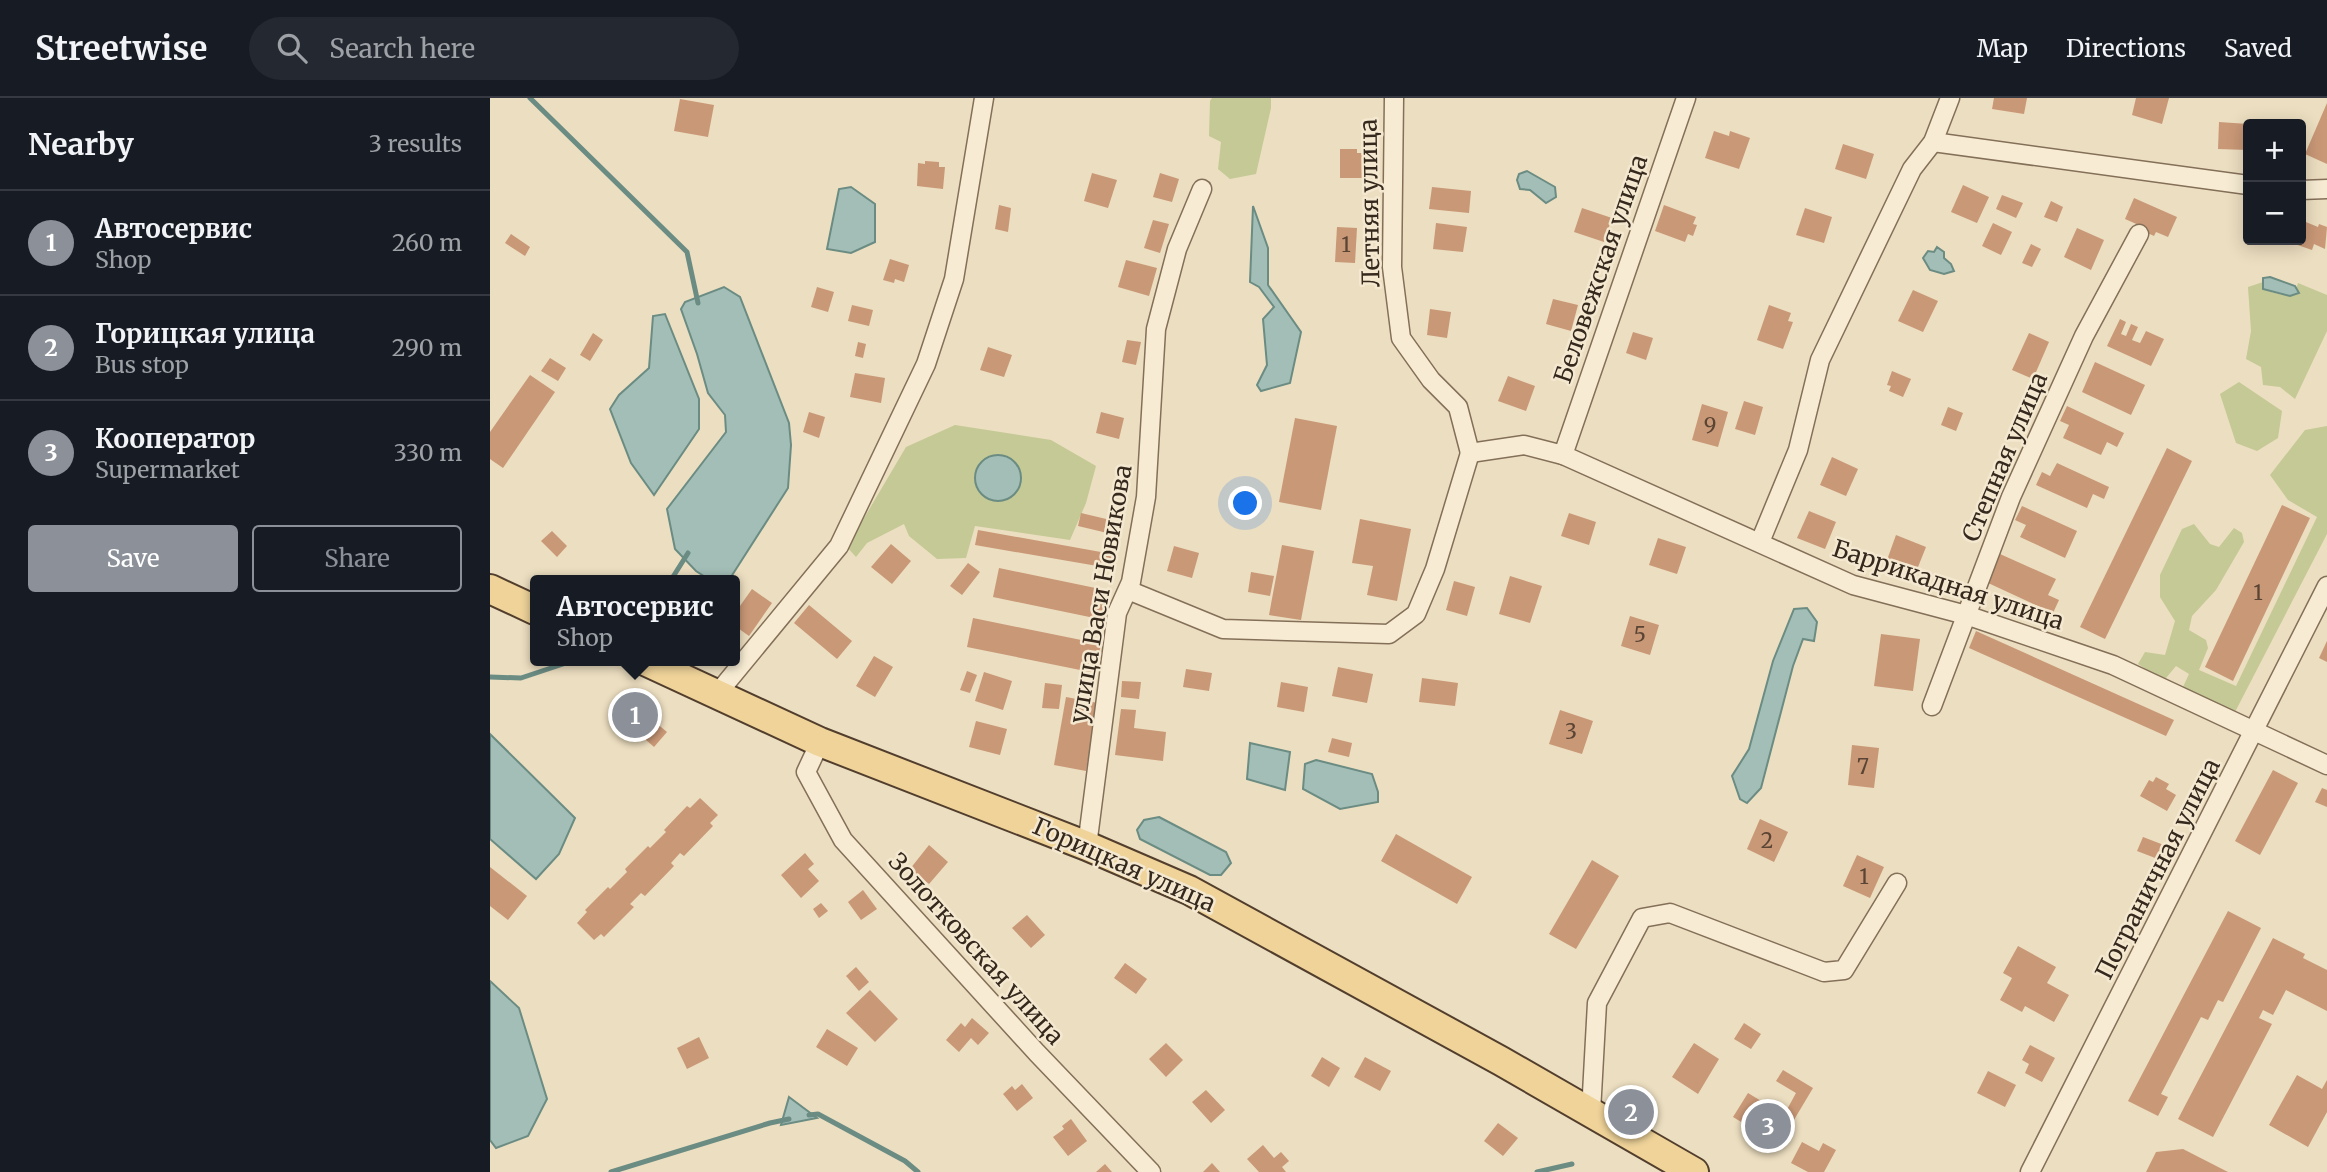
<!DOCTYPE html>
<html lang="en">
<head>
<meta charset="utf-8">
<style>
  :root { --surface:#171b24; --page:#242831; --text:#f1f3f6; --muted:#9ea1a6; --line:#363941; --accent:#8c9099 }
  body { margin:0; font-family:Merriweather,serif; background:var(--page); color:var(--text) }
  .controls { position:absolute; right:21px; top:21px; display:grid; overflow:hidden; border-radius:7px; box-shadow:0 4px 18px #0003 }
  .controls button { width:63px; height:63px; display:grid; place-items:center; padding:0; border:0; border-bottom:2px solid var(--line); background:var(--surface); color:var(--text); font:35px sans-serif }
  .you { position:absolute; left:756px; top:406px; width:24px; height:24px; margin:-18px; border:5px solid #fff; border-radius:50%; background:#1a73e8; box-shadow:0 0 0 10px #1a73e833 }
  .badge { display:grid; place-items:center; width:46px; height:46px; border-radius:50%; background:var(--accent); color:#fff; font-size:23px; font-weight:700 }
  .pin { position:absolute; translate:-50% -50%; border:4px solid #fff; box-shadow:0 2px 7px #0006 }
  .popup { position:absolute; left:40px; top:477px; width:210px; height:91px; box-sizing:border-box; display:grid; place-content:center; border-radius:7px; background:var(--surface); filter:drop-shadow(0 2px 5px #0005); font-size:23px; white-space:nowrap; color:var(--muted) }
  .popup b { font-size:26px; color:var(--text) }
  .popup::after { content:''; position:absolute; left:50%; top:100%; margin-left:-14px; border:14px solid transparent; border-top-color:var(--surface) }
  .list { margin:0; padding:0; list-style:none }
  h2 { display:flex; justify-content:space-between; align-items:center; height:91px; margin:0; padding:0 28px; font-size:30px }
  h2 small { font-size:23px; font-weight:400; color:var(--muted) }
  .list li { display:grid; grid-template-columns:46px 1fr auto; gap:21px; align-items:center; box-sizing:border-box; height:105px; padding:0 28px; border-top:2px solid var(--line) }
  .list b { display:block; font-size:26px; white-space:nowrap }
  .list p { margin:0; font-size:23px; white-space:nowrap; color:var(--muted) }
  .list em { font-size:23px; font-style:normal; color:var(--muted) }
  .actions { display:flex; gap:14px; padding:21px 28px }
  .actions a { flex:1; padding:16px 0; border:2px solid var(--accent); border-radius:7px; text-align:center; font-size:24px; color:var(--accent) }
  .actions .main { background:var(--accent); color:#fff }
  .icon { flex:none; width:38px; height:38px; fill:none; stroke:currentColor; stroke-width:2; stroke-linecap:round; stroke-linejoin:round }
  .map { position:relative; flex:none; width:1837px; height:1074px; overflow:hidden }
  header { display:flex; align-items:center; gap:42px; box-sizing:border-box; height:98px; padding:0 35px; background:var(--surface); border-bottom:2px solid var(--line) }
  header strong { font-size:33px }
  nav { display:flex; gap:38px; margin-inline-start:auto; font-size:24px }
  .search { width:490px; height:63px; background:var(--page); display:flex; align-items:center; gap:18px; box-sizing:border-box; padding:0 24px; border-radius:38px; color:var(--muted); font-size:26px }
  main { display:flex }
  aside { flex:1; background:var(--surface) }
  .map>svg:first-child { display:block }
  .green { fill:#c4c995 }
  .water { fill:#a3beb6; stroke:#6b8c83; stroke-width:2 }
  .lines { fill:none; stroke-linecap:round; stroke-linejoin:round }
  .stream { stroke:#6b8c83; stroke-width:5 }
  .building { fill:#c99877 }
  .street-casing { stroke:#846f59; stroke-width:21 }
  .primary-casing { stroke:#523e2d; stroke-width:32 }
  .street { stroke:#f7ecd3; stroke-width:18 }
  .primary { stroke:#efd399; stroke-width:28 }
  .labels { text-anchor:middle; stroke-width:5; stroke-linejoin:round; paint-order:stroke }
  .number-label { font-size:21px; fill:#5a4434 }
  .street-label { font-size:24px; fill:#35281d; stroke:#f4e9d0 }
</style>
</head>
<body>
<header>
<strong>Streetwise</strong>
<div class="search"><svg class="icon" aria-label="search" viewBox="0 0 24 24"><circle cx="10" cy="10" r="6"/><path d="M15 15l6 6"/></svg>Search here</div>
<nav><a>Map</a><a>Directions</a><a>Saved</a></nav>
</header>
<main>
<aside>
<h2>Nearby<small>3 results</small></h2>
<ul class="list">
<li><span class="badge">1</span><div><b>Автосервис</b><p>Shop</p></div><em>260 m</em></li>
<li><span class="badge">2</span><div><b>Горицкая улица</b><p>Bus stop</p></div><em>290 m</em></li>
<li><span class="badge">3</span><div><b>Кооператор</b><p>Supermarket</p></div><em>330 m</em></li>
</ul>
<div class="actions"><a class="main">Save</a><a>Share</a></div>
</aside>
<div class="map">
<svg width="1837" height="1074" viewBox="0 0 1837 1074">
  <rect width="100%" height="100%" fill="#ecdec0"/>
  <!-- green -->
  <g class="green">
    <path d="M722 0H781V10L766 76 740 81 728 71 731 44 719 38 720 3Z"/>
    <path d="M1773 184V191C1785 195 1796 200 1809 195L1806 191 1808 185 1837 197V233L1805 301 1790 289 1773 287 1771 269 1756 261 1761 233 1758 189Z"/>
    <path d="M1749 284 1792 313 1788 340 1767 353 1746 345 1730 296Z"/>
    <path d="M465 327 561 342 606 368 596 405 580 442 485 428 476 460 447 461 419 438 414 426 377 445 366 459 357 449 416 349Z"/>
    <path d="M1837 328V436L1745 614 1693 589 1699 576 1686 568 1676 580 1668 579 1648 566 1655 554 1675 557 1685 523 1670 499V477L1692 431 1704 426 1720 446 1729 449 1744 430 1752 435 1754 444 1726 492 1702 518 1699 532 1716 542 1718 550 1709 572 1746 588 1827 419 1798 402 1780 377 1815 332Z"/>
  </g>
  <!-- water -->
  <g class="water">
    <path d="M1037 73 1065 89 1066 99 1056 105 1040 92 1030 91 1027 82 1029 76Z"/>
    <path d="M361 89 385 106V144L361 155 337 151 349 91Z"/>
    <path d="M763 108 778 150V187L811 234 800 285 771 293 767 287 777 267 773 221 784 209 769 189 760 184Z"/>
    <path d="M1447 149 1454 154V160L1461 166 1464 173 1454 176 1440 172 1433 160 1438 153 1444 154Z"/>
    <path d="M1780 179 1805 188 1809 195 1800 198 1773 191V180Z"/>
    <path d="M234 189 250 199 299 325 301 347 298 390 239 482H220L206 473 185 451 177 411 236 334 235 317 218 295 207 256 191 211 195 204Z"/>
    <path d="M175 216 209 301V331L164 397 141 365 120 311 129 297 159 270 163 218Z"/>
    <circle cx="508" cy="380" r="23"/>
    <path d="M1317 510 1327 524 1324 543 1313 541 1303 568 1271 690 1257 705 1250 701 1242 678 1259 651 1283 563 1304 511Z"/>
    <path d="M0 636 85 720 69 756 46 781 0 741Z"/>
    <path d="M760 645 800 654 795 692 757 681Z"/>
    <path d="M826 662 882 676 888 694V704L850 711 813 691 815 666Z"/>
    <path d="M669 719 736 754 741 765 731 777H720L650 741 647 732 654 722Z"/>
    <path d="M0 883 29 910 57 1001 38 1038 6 1050 0 1042Z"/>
    <path d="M299 999 327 1020 291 1027Z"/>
  </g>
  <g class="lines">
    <!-- stream -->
    <g class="stream">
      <path d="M40 0 197 154 208 205"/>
      <path d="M181 482 198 455"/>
      <path d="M0 579 31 580 82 563"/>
      <path d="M319 1017 328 1016 415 1063 428 1074"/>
      <path d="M121 1074 280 1025 299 1021"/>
      <path d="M1047 1074 1082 1066"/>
    </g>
  </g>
  <!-- building -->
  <g class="building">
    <path d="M1504 0H1537L1534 16 1502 11Z"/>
    <path d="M1646 0H1679L1672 26 1642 17Z"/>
    <path d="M190 1 224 7 218 39 184 33Z"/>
    <path d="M1837 5V66L1815 56Z"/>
    <path d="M1729 24 1758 26V52L1728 51Z"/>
    <path d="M1224 33 1239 38 1240 33 1260 40 1249 71 1215 60Z"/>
    <path d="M1353 46 1384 56 1376 81 1345 71Z"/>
    <path d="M850 51H867V55H876V80H850Z"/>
    <path d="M435 63 449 64V69H455L453 91 427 88 428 65 435 66Z"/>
    <path d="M602 75 627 82 618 110 594 103Z"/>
    <path d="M670 75 689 81 682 104 663 99Z"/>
    <path d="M1473 87 1499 99 1487 125 1461 114Z"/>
    <path d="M942 89 981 93 979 115 939 111Z"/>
    <path d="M1512 97 1533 105 1526 120 1506 111Z"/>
    <path d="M1644 100 1687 119 1678 139 1666 134 1664 138 1649 131 1651 128 1635 121Z"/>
    <path d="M1561 103 1573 109 1567 124 1554 119Z"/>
    <path d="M509 107 521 110 518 134 505 131Z"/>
    <path d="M1174 107 1206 119 1203 126 1207 127 1203 138 1198 136 1195 144 1165 133Z"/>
    <path d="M1092 110 1122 120 1114 144 1084 134Z"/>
    <path d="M1315 110 1342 119 1334 145 1306 137Z"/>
    <path d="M663 122 679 126 670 155 654 150Z"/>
    <path d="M1811 122 1828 129 1829 126 1837 129 1835 151 1824 146 1822 152 1793 142H1811Z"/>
    <path d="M946 125 977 129 973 154 943 151Z"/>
    <path d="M1503 125 1522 134 1511 157 1492 148Z"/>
    <path d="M847 129 867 130 865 165 845 164Z"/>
    <path d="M1587 130 1614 142 1601 172 1574 159Z"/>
    <path d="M21 136 40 149 35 158 15 145Z"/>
    <path d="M1541 146 1551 151 1542 169 1532 165Z"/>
    <path d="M400 161 419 167 414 184 405 181 404 185 393 182Z"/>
    <path d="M636 162 667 170 659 198 628 189Z"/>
    <path d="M327 189 344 194 338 214 321 209Z"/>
    <path d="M1423 192 1448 203 1433 234 1408 223Z"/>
    <path d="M1063 201 1088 207 1081 233 1056 226Z"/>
    <path d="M362 207 383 212 379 228 358 223Z"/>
    <path d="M1279 207 1301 215 1298 223 1303 224 1293 251 1267 242Z"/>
    <path d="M940 211 961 214 957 240 937 237Z"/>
    <path d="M1630 221 1636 224 1631 236 1636 238 1641 226 1648 229 1642 242 1650 245 1656 233 1674 241 1661 268 1617 248Z"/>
    <path d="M1143 234 1163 240 1156 262 1136 255Z"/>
    <path d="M103 235 113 242 100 263 90 257Z"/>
    <path d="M1539 235 1559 244 1543 281 1522 272Z"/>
    <path d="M637 242 651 244 646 267 632 264Z"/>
    <path d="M368 244 376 246 373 260 365 258Z"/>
    <path d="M498 249 522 257 514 279 490 272Z"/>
    <path d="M60 260 76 270 68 283 51 273Z"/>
    <path d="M1605 264 1655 287 1641 317 1592 294Z"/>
    <path d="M1402 273 1421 281 1413 299 1399 293 1401 288 1397 287Z"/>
    <path d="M365 275 395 280 391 305 360 299Z"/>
    <path d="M40 277 65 294 13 370 0 361V334Z"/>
    <path d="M1018 278 1045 288 1036 313 1008 303Z"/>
    <path d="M1254 303 1273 309 1265 337 1245 331Z"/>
    <path d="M1212 306 1238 314 1228 349 1202 342Z"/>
    <path d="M1577 308 1634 335 1627 349 1617 344 1611 357 1573 340 1579 327 1570 323Z"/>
    <path d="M1458 309 1473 315 1466 333 1451 327Z"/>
    <path d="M319 314 335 319 329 340 313 334Z"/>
    <path d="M611 314 634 320 629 341 606 335Z"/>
    <path d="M805 320 847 328 831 412 789 404Z"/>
    <path d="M1677 350 1702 363 1615 541 1590 529Z"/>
    <path d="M1342 359 1368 371 1356 398 1330 387Z"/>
    <path d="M1567 365 1619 389 1614 401 1603 396 1597 410 1546 387 1552 374 1560 378Z"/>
    <path d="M1792 407 1820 420 1743 583 1715 569Z"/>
    <path d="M1532 408 1587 433 1575 460 1530 439 1536 427 1525 422Z"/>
    <path d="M1319 413 1346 424 1335 451 1307 440Z"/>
    <path d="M591 415 633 425 630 438 588 428Z"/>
    <path d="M1079 415 1106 424 1099 447 1071 438Z"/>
    <path d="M870 421 921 431 907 503 877 497 883 468 862 465Z"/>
    <path d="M488 432 622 456 619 470 485 447Z"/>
    <path d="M62 433 77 448 67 459 51 443Z"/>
    <path d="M1406 437 1436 449 1426 474 1397 462Z"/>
    <path d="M1168 440 1196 449 1187 476 1159 467Z"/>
    <path d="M401 446 421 463 402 486 381 469Z"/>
    <path d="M792 447 824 453 811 522 779 517Z"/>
    <path d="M684 448 709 455 702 480 677 473Z"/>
    <path d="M1510 456 1566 481 1558 497 1569 502 1563 515 1496 484Z"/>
    <path d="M478 465 490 474 472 497 460 488Z"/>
    <path d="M509 470 620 493 614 522 503 499Z"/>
    <path d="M761 474 784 478 780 498 758 494Z"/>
    <path d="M1020 478 1052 488 1040 525 1009 516Z"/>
    <path d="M964 483 985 489 977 518 956 512Z"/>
    <path d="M262 491 282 505 259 538 245 528V515Z"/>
    <path d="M319 507 362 543 347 561 304 525Z"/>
    <path d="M1140 518 1169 527 1160 557 1131 548Z"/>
    <path d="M483 520 611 546 605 575 477 549Z"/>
    <path d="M1486 533 1684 622 1676 638 1479 550Z"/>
    <path d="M1391 536 1430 541 1423 593 1384 588Z"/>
    <path d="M1837 543V564L1829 560Z"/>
    <path d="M384 558 403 569 385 599 366 588Z"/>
    <path d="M848 569 883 576 877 605 842 598Z"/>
    <path d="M696 571 722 575 719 593 693 589Z"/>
    <path d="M477 573 487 577 480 595 470 592Z"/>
    <path d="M494 574 522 583 513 612 485 603Z"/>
    <path d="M932 580 968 585 965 608 929 604Z"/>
    <path d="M632 583 651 584 649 601 631 599Z"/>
    <path d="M791 584 818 589 814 614 787 609Z"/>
    <path d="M555 585 572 587 569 611 552 610Z"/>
    <path d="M149 595 162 608 143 627 130 615Z"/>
    <path d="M576 599 608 605 596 673 564 667Z"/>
    <path d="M631 611 646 612 644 630 676 634 673 663 625 657Z"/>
    <path d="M1070 612 1103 623 1092 656 1059 646Z"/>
    <path d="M159 619 177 634 164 649 147 634Z"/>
    <path d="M486 623 517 631 510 657 479 649Z"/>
    <path d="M842 640 862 645 859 659 838 654Z"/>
    <path d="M1362 647 1389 650 1384 690 1358 687Z"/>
    <path d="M1783 672 1808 685 1770 757 1745 743Z"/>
    <path d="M1666 679 1679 686 1676 691 1686 697 1677 713 1650 698 1659 682 1663 684Z"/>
    <path d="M1832 690 1837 692V709L1825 704Z"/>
    <path d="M210 700 228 717 220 725 223 728 194 758 190 755 181 765 184 768 155 798 151 795 140 806 144 809 114 839 111 836 104 842 87 825 97 814 95 812 118 789 120 791 137 774 135 771 158 748 160 750 176 734 174 732 197 708 200 710Z"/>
    <path d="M1270 721 1298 734 1284 764 1257 751Z"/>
    <path d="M906 736 982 779 967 806 891 763Z"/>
    <path d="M1653 739 1679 749 1673 763 1647 753Z"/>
    <path d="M439 747 458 764 439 786 420 771Z"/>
    <path d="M315 755 324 766 318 771 329 783 311 800 291 777Z"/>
    <path d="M1367 757 1394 769 1380 800 1353 788Z"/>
    <path d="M1102 762 1129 778 1086 851 1059 836Z"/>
    <path d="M0 769 37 798 18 822 0 808Z"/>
    <path d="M373 792 387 811 371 822 358 804Z"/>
    <path d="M331 805 338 813 329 820 323 811Z"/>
    <path d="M1738 813 1771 830 1733 904 1728 902 1718 922 1711 919 1671 996 1678 999 1668 1018 1638 1003Z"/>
    <path d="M537 817 555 837 541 850 522 830Z"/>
    <path d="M1783 840 1815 856 1813 860 1837 872V913L1796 892 1783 917 1773 912 1769 920 1782 926 1723 1039 1688 1021Z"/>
    <path d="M1528 848 1566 869 1557 885 1579 897 1564 924 1535 908 1532 914 1510 902 1522 880 1513 875Z"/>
    <path d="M635 865 657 881 646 896 624 880Z"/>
    <path d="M366 869 379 884 369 893 356 878Z"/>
    <path d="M380 892 408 921 385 944 356 915Z"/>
    <path d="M482 920 499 935 488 947 481 940 469 954 456 942 471 925 475 929Z"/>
    <path d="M1254 925 1271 936 1261 951 1244 941Z"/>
    <path d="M337 931 368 950 357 968 326 949Z"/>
    <path d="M209 939 219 960 197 971 187 950Z"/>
    <path d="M676 945 693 962 676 979 659 961Z"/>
    <path d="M1204 945 1229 961 1208 996 1182 979Z"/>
    <path d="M1540 947 1565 960 1552 984 1535 975 1539 966 1532 962Z"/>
    <path d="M832 959 850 970 839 989 821 978Z"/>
    <path d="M875 959 901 973 890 993 864 979Z"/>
    <path d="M1293 972 1323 990 1289 1047 1243 1019 1258 995 1294 1017 1306 995 1286 983Z"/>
    <path d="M1498 973 1526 987 1515 1009 1487 995Z"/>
    <path d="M1807 977 1832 991 1837 982V1014L1818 1049 1779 1027Z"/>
    <path d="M532 986 543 1000 527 1013 513 996 522 988 525 992Z"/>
    <path d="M716 992 735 1012 721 1025 702 1004Z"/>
    <path d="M581 1021 597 1043 578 1058 563 1039 574 1031 572 1028Z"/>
    <path d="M1008 1025 1028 1040 1013 1058 994 1043Z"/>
    <path d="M1312 1044 1329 1053 1333 1045 1346 1052 1334 1074H1318L1301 1065Z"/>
    <path d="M773 1047 784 1060 791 1054 799 1063 792 1069 796 1074H769L757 1061Z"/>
    <path d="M1693 1051 1738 1074H1656L1666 1054Z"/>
    <path d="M722 1065 730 1074H713Z"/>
    <path d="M615 1066 622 1074H606Z"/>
  </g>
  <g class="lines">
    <defs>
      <g id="street">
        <path d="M904 0 902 169 911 240 941 282 968 309 980 355"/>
        <path d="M1443 44 1758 87"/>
        <path d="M1811 92 1837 91"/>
        <path d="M980 355 1034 347 1073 357 1363 487 1476 517 1623 567 1837 667"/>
        <path d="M1073 357 1196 0"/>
        <path d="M1270 444 1308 352 1330 262 1422 71 1443 44 1460 0"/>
        <path d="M638 492 733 531 899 536 926 516 945 471 980 355"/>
        <path d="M227 596 349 448 436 266 464 181 494 0"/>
        <path d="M1442 608 1521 399 1594 238 1649 136"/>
        <path d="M330 644 316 674 353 742 547 955 661 1074"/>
        <path d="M597 748 627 515 641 484 656 399 666 231 687 151 712 91"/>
        <path d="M1101 1014 1107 905 1152 820 1180 815 1334 874 1354 872 1407 785"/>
        <path d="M1540 1074 1837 488"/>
      </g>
      <g id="primary">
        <path d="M0 491 45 512"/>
        <path d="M155 563 330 644 597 748 699 792 1011 963 1204 1074"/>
      </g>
    </defs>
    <!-- street casing -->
    <use href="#street" class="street-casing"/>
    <!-- primary casing -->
    <use href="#primary" class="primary-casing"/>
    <!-- street -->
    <use href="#street" class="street"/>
    <!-- primary -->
    <use href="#primary" class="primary"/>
  </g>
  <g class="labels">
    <!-- number labels -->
    <g class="number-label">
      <text x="856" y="154">1</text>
      <text x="1220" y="335">9</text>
      <text x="1768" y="502">1</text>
      <text x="1150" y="544">5</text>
      <text x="1081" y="641">3</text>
      <text x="1373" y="676">7</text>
      <text x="1277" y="750">2</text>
      <text x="1374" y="786">1</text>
    </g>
    <!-- street labels -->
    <g class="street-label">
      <text transform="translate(880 105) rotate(-91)" y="8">Летняя улица</text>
      <text transform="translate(1111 171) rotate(-71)" y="8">Беловежская улица</text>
      <text transform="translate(1515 359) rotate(-67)" y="8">Степная улица</text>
      <text transform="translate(1458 487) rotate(18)" y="8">Баррикадная улица</text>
      <text transform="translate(611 496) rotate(-80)" y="8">улица Васи Новикова</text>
      <text transform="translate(634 767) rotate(24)" y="8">Горицкая улица</text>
      <text transform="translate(1668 771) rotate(-63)" y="8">Пограничная улица</text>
      <text transform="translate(486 851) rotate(48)" y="8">Золотковская улица</text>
    </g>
  </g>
</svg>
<div class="controls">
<button>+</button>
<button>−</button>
</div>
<div class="you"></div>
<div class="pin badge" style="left:145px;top:617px">1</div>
<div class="popup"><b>Автосервис</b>Shop</div>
<div class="pin badge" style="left:1141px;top:1014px">2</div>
<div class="pin badge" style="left:1278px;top:1028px">3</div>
</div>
</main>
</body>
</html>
